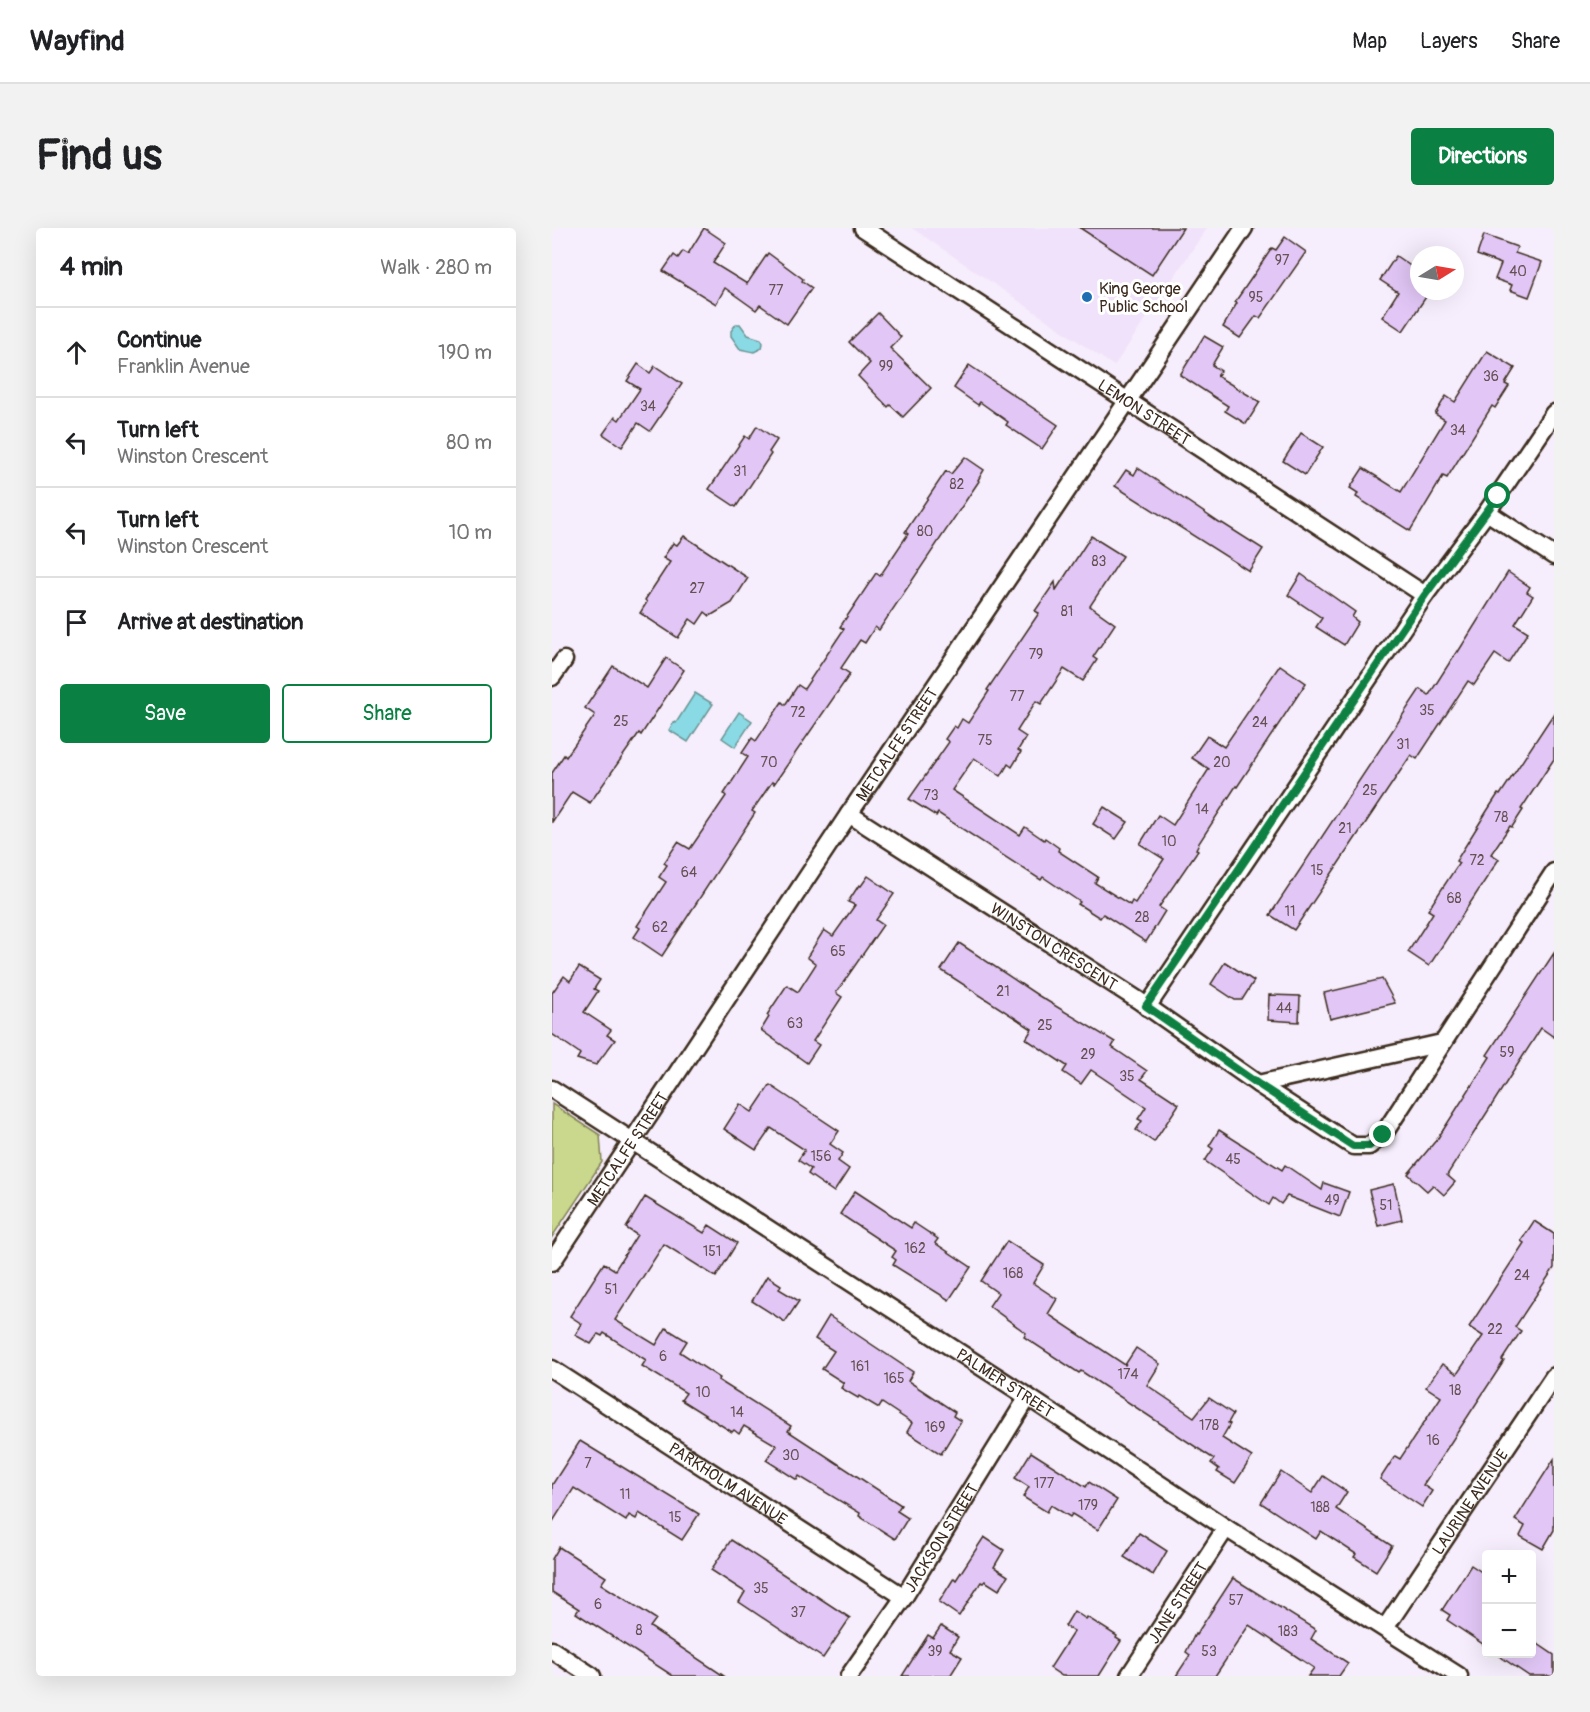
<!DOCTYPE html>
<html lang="en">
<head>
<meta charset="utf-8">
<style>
  :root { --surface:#fff; --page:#f2f2f2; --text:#202124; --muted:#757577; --line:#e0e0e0; --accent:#0b8043 }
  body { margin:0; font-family:Pangolin,sans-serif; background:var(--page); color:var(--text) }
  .controls { position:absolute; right:18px; bottom:18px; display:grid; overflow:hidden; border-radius:6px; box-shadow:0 6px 24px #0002 }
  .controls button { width:54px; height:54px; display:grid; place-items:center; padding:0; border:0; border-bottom:2px solid var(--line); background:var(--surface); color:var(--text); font:30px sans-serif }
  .compass { position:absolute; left:858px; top:18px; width:54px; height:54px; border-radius:50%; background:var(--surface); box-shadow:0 6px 24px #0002; rotate:79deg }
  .stop { position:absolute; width:18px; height:18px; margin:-14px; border:4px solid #0b8043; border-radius:50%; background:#fff }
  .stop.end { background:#0b8043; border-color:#fff; box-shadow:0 2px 6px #0008 }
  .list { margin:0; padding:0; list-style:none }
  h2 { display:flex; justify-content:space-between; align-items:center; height:78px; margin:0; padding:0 24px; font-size:26px }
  h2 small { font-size:20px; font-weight:400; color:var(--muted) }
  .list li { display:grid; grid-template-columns:39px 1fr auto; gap:18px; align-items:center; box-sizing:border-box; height:90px; padding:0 24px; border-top:2px solid var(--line) }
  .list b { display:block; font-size:22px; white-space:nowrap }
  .list p { margin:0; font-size:20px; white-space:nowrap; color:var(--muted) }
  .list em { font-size:20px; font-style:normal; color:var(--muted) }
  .actions { display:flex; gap:12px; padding:18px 24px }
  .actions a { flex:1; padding:14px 0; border:2px solid var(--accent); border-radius:6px; text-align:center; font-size:21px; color:var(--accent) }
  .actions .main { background:var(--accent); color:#fff }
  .icon { flex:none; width:33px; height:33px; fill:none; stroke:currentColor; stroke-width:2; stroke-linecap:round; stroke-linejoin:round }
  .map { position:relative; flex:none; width:1002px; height:1448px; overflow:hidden; border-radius:6px }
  header { display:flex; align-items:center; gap:36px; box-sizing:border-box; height:84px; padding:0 30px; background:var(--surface); border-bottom:2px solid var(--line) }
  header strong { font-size:28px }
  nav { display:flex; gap:33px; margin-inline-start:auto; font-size:21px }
  .intro { display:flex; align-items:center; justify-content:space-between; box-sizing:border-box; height:144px; padding:0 36px }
  h1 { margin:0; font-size:42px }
  .button { padding:15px 27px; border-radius:6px; background:var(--accent); color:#fff; font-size:21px; font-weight:700 }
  main { display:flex; gap:36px; padding:0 36px }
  aside { flex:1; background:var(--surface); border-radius:6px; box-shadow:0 6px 24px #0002 }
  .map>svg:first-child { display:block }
  .built { fill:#f0e2fa }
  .green { fill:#c9d88c; stroke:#828155; stroke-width:1.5 }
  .water { fill:#89dae4; stroke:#6a9495; stroke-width:1.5 }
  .building { fill:#e2c7f6; stroke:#3b2a1e; stroke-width:1.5 }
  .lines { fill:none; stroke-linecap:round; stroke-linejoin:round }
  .minor-casing { stroke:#3b2a1e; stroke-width:21 }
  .minor { stroke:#fff; stroke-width:16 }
  .route { stroke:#0b8043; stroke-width:8 }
  .poi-dot { fill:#1f6fb2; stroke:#fff; stroke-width:2 }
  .labels { text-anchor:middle; stroke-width:6; stroke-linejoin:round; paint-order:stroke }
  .number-label { font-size:14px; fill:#655154 }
  .poi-label { font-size:16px; fill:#3b2a1e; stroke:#fff; text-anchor:start }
  .street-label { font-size:16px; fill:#3b2a1e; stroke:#fff }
</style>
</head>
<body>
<header>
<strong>Wayfind</strong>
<nav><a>Map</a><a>Layers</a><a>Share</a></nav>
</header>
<div class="intro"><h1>Find us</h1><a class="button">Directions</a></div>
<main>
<aside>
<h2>4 min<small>Walk · 280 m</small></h2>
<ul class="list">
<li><svg class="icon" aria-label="ahead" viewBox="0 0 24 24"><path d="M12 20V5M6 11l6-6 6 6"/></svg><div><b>Continue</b><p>Franklin Avenue</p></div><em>190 m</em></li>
<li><svg class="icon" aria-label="left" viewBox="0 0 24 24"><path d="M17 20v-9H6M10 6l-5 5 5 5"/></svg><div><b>Turn left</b><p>Winston Crescent</p></div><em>80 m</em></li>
<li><svg class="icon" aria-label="left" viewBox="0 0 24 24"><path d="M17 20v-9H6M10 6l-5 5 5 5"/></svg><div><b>Turn left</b><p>Winston Crescent</p></div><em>10 m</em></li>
<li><svg class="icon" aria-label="arrive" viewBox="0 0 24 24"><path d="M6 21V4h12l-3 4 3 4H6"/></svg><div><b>Arrive at destination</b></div></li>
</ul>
<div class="actions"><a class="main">Save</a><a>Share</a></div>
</aside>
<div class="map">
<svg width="1002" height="1448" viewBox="0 0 1002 1448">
  <rect width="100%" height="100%" fill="#f6eefc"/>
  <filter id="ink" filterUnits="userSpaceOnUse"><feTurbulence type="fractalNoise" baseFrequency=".0167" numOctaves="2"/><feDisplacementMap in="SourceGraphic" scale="12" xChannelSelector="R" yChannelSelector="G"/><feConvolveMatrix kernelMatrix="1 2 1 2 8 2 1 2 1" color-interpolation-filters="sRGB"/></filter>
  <g filter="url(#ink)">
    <!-- built -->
    <path class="built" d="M360 0H655L562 138Z"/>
    <!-- green -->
    <path class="green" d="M0 876 48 907 50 934 0 1009Z"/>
    <!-- water -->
    <g class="water">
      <path d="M184 96H188L196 107 209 111 211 115 210 120 202 124 188 121 179 108V103Z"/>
      <path d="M143 465 161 476 136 514 117 502 122 494 124 495Z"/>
      <path d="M187 484 200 493 183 519 170 510Z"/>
    </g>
    <!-- building -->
    <g class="building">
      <path d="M152 0 174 15 161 35 195 56 216 25 251 51 250 53 260 60 235 96 208 77 204 82 173 60 164 76 111 43 122 27 126 30 131 23 136 26Z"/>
      <path d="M528 0H631L600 47Z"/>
      <path d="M932 7 965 19 963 25 990 34 977 69 958 62 960 57 943 51 949 36 925 27Z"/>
      <path d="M733 9 754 24 708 90 704 88 688 110 671 99 685 75 683 74 703 45 720 20 724 22Z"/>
      <path d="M844 28 867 44V63H878L851 103 830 89 846 64 828 52Z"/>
      <path d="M326 85 349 109 338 120 379 160 351 189 338 177 336 179 306 148 318 135 297 114Z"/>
      <path d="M652 108 671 119 660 137 669 143 665 148 708 174 694 196 673 183 676 178 628 147Z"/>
      <path d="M935 123 963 140 953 156 957 158 943 180 940 178 895 250 891 248 858 303 804 269 806 265 798 260 811 240 849 264 893 192 883 186 894 168 903 174Z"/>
      <path d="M86 136 98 145 103 138 130 156 98 203 86 195 70 219 51 206 63 189 67 192 88 161 75 153Z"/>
      <path d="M417 137 506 197 490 221 454 197 456 194 428 174 426 177 402 160Z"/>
      <path d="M205 198 225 212 217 224 219 226 184 279 157 261 193 208 197 211Z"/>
      <path d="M749 205 771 219 753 247 731 233Z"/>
      <path d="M413 229 432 242 426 252 427 253 327 402 323 399 313 415 308 412 289 440 298 446 222 556 220 554 200 583 203 585 110 728 82 709 88 700 85 698 114 654 107 649 115 637 112 635 126 614 138 621 174 568 172 566 196 529 190 525 200 510 204 513 230 474 233 477 246 457 252 461 292 401 288 399 324 345 328 348 356 306 353 304 394 243 399 246Z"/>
      <path d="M586 240 669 296 670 295 711 321 697 343 563 258 574 242 582 247Z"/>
      <path d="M132 308 196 350 180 375 158 388 153 384 145 396 138 391 126 410 88 385 95 374 93 372 118 334 111 330 121 315 125 317Z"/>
      <path d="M539 308 571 328 538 378 563 396 541 429 545 432 531 453 512 441 489 476 484 473 465 503 474 509 466 522 469 524 460 539 456 536 449 548 422 530 400 562 468 607 473 599 492 612 493 610 507 620 506 623 546 649 543 655 578 677 580 673 583 675 612 631 588 616 606 587 621 597 657 541 640 530 655 508 672 519 728 437 754 455 685 559 684 558 647 615 644 621 646 622 607 679 613 683 594 714 551 686 548 690 526 676 528 674 491 649 489 652 386 585 384 588 357 571 397 514 393 511 402 498 405 500 410 491 416 495 437 463 435 462 487 385 483 383 503 354 504 362Z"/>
      <path d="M956 344 978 359 975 364 981 368 963 396 976 404 956 435 943 426 922 457 916 453 865 531 859 527 853 536 742 702 718 687 868 461 877 467 905 423 906 424Z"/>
      <path d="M749 346 803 384 800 389 806 394 792 417 764 399 770 390 736 367Z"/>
      <path d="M114 430 132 442 89 507 87 505 38 575 20 564 0 594V545L12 527 14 529 43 487 33 480 61 438 95 460Z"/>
      <path d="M1002 485V531L969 581 971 582 960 599 958 598 939 626 947 631 877 738 856 724 881 685 876 682 907 635 904 633 935 583 946 566 948 567Z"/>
      <path d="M552 579 576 594 564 611 541 596Z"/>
      <path d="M316 648 342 666 324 692 331 697 284 765 290 769 261 813 267 817 255 835 209 802 217 789 215 787 235 757 246 764 264 736 255 729 272 702 281 708 303 677 296 674 307 657 309 658Z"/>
      <path d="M407 715 487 768 563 814 560 819 595 843 589 851 627 876 602 914 584 902 590 893 586 891 594 879 539 842 529 856 511 844 515 838 474 811 480 801 389 742Z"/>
      <path d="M1002 725V809L989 800 895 947 903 954 892 967 881 957 875 963 856 946 886 910 938 829 935 827Z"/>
      <path d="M673 734 702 753 690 772H683L659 756Z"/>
      <path d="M27 739 48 752 42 761 46 763 32 784 59 802 55 807 63 812 44 837 25 831 28 826 26 824 0 806V765L12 748 18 753Z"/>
      <path d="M830 751 843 775 778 791 772 765Z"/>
      <path d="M717 767 748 768 747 794 716 792Z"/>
      <path d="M218 857 287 903 278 916 291 925 286 933 297 941 282 964 256 946 259 941 246 932 253 922 219 900 204 922 172 901 188 876 200 884Z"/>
      <path d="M667 902 730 942 733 937 770 962 772 955 797 964 788 989 735 968 729 976 721 970 717 977 653 933 661 921 657 918Z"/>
      <path d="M842 956 850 992 826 998 817 962Z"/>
      <path d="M303 963 359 1000 362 995 386 1011 383 1015 419 1039 397 1072 341 1037 344 1032 340 1029 344 1023 288 986Z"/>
      <path d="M93 969 152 1005 157 997 185 1015 164 1049 112 1016 63 1092 104 1117 114 1100 135 1113 128 1124 168 1150 166 1152 239 1198 236 1203 349 1277 345 1283 356 1290 343 1311 307 1288 308 1285 247 1248 245 1252 214 1232 224 1217 192 1198 187 1206 182 1202 180 1204 129 1172 134 1165 90 1138 94 1132 52 1105 50 1108 46 1106 39 1116 23 1107 30 1096 18 1088 52 1035 63 1042 85 1007 74 1000Z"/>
      <path d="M982 993 1002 1006V1040L963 1099 969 1103 950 1132 952 1133 871 1257 880 1263 870 1279 828 1251 843 1228 848 1231 889 1169 874 1159 890 1136 905 1146 931 1108 917 1099 972 1015 969 1013Z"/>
      <path d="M455 1013 492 1037 481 1055 505 1071 496 1086 573 1137 584 1120 608 1136 595 1157 642 1189 657 1170 681 1186 676 1195 678 1196 670 1210 700 1229 683 1255 665 1244 667 1241 659 1235 662 1231 529 1143 527 1145 472 1109 474 1105 437 1078 446 1065 429 1053Z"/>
      <path d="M215 1048 229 1057 227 1061 247 1073 233 1094 200 1073Z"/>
      <path d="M277 1088 361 1144 356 1153 403 1184 401 1188 409 1193 389 1226 355 1204 360 1195 330 1175 327 1180 307 1168 306 1170 289 1160 292 1155 270 1141 282 1123 263 1111Z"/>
      <path d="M28 1213 147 1286 130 1312 87 1285 84 1291 77 1287 74 1293 22 1260 0 1295V1257Z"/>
      <path d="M479 1224 534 1259 537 1254 565 1272 546 1302 520 1286 518 1289 499 1277 495 1284 471 1269 477 1259 463 1250Z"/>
      <path d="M1002 1231V1302L991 1321 968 1308 973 1298 963 1292Z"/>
      <path d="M729 1244 760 1265 771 1248 795 1264 784 1281 840 1318 824 1343 802 1329 804 1326 769 1303 764 1311 709 1275Z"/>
      <path d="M587 1305 615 1323 601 1347 572 1329Z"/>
      <path d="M432 1309 452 1322 442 1339 456 1348 447 1362 433 1353 431 1355 429 1354 407 1388 387 1374 402 1350 404 1352Z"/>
      <path d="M179 1312 298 1390 271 1430 187 1374 193 1364 159 1342Z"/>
      <path d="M7 1319 54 1349 49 1356 104 1391 98 1399 172 1448H121L24 1385 27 1381 0 1364V1331Z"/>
      <path d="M919 1337 934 1347V1418L895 1392 898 1387 890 1382Z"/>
      <path d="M681 1350 764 1402 759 1411 796 1435 787 1448H756L762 1440 697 1397 663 1448H624L638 1427 634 1424 643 1406 644 1407Z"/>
      <path d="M522 1383 534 1391 535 1389 565 1408 564 1410 569 1413 547 1448H510L498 1440 522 1403 513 1398Z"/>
      <path d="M389 1398 406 1409 398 1422 410 1429 398 1448H350L376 1407 381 1410Z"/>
      <path d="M980 1412 1002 1427V1448H977L943 1425H980Z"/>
    </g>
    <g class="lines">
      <defs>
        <g id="minor">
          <path id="s1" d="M311 0 873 367"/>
          <path d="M935 284 1002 328"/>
          <path d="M0 449 12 432"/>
          <path id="s2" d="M297 586 586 772 706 856 801 918H817L831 907 1002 644"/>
          <path d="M595 779 873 367 935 284 1002 185"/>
          <path d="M706 856 890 815"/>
          <path id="s3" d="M0 861 476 1169 674 1300 907 1448"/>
          <path id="s4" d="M0 1034 297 586 692 0"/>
          <path id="s5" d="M0 1141 352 1369"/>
          <path id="s6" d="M833 1400 1002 1148"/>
          <path d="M0 1422 40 1448"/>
          <path id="s7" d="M297 1448 352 1369 476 1169"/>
          <path id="s8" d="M577 1448 674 1300"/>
        </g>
      </defs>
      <!-- minor casing -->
      <use href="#minor" class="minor-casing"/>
      <!-- minor -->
      <use href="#minor" class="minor"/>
    </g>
  </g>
  <g class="lines" filter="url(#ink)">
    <!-- route -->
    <path class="route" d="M831 907 817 918H801L706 856 594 778 873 367 946 268"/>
  </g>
  <!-- markers -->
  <circle class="poi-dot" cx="535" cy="69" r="6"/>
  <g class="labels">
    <!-- number labels -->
    <g class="number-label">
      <text x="730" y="37">97</text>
      <text x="966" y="48">40</text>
      <text x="224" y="67">77</text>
      <text x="704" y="74">95</text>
      <text x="334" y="143">99</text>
      <text x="939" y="153">36</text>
      <text x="96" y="183">34</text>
      <text x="906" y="207">34</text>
      <text x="188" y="248">31</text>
      <text x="405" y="261">82</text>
      <text x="373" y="308">80</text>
      <text x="547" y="338">83</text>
      <text x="145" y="365">27</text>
      <text x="515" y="388">81</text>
      <text x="484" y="431">79</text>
      <text x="465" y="473">77</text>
      <text x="875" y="487">35</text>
      <text x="246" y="489">72</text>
      <text x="69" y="498">25</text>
      <text x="708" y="499">24</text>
      <text x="433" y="517">75</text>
      <text x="851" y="521">31</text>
      <text x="217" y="539">70</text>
      <text x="670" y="539">20</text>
      <text x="818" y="567">25</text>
      <text x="379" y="572">73</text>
      <text x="650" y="586">14</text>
      <text x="949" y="594">78</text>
      <text x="793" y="605">21</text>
      <text x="617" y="618">10</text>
      <text x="925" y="637">72</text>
      <text x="765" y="647">15</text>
      <text x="137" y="649">64</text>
      <text x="902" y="675">68</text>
      <text x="738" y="688">11</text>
      <text x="590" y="694">28</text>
      <text x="108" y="704">62</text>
      <text x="286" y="728">65</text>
      <text x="451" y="768">21</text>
      <text x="732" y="785">44</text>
      <text x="243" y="800">63</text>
      <text x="493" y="802">25</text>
      <text x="955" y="829">59</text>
      <text x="536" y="831">29</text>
      <text x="575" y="853">35</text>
      <text x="269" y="933">156</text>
      <text x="681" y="936">45</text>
      <text x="780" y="977">49</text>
      <text x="834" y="982">51</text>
      <text x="363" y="1025">162</text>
      <text x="160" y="1028">151</text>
      <text x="461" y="1050">168</text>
      <text x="970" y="1052">24</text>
      <text x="59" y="1066">51</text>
      <text x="943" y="1106">22</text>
      <text x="111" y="1133">6</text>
      <text x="308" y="1143">161</text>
      <text x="576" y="1151">174</text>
      <text x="342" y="1155">165</text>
      <text x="903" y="1167">18</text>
      <text x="151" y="1169">10</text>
      <text x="185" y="1189">14</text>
      <text x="657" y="1202">178</text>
      <text x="383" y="1204">169</text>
      <text x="881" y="1217">16</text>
      <text x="239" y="1232">30</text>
      <text x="36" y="1240">7</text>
      <text x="492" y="1260">177</text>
      <text x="73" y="1271">11</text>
      <text x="536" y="1282">179</text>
      <text x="768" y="1284">188</text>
      <text x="123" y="1294">15</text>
      <text x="209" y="1365">35</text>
      <text x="684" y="1377">57</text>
      <text x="46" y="1381">6</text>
      <text x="246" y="1389">37</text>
      <text x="87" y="1407">8</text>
      <text x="736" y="1408">183</text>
      <text x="383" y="1428">39</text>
      <text x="657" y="1428">53</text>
    </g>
    <!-- poi labels -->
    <g class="poi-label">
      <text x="547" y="66">King George<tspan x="547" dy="18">Public School</tspan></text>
    </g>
    <!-- street labels -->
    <g class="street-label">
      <text dy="6" stroke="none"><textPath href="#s1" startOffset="336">LEMON STREET</textPath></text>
      <text dy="6" stroke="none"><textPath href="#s4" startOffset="622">METCALFE STREET</textPath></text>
      <text dy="6" stroke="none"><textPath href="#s2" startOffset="244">WINSTON CRESCENT</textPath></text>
      <text dy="6" stroke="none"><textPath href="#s4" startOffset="136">METCALFE STREET</textPath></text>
      <text dy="6" stroke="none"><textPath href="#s3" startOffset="540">PALMER STREET</textPath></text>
      <text dy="6" stroke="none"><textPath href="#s5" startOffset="210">PARKHOLM AVENUE</textPath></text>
      <text dy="6" stroke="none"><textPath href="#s6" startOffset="152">LAURINE AVENUE</textPath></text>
      <text dy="6" stroke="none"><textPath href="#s7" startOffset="166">JACKSON STREET</textPath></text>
      <text dy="6" stroke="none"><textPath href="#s8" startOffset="88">JANE STREET</textPath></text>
    </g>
  </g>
</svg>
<div class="controls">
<button>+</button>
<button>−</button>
</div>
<svg class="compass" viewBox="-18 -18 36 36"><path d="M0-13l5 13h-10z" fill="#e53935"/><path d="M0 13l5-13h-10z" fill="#757577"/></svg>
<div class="stop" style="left:946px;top:268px"></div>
<div class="stop end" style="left:831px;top:907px"></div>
</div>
</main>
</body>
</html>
